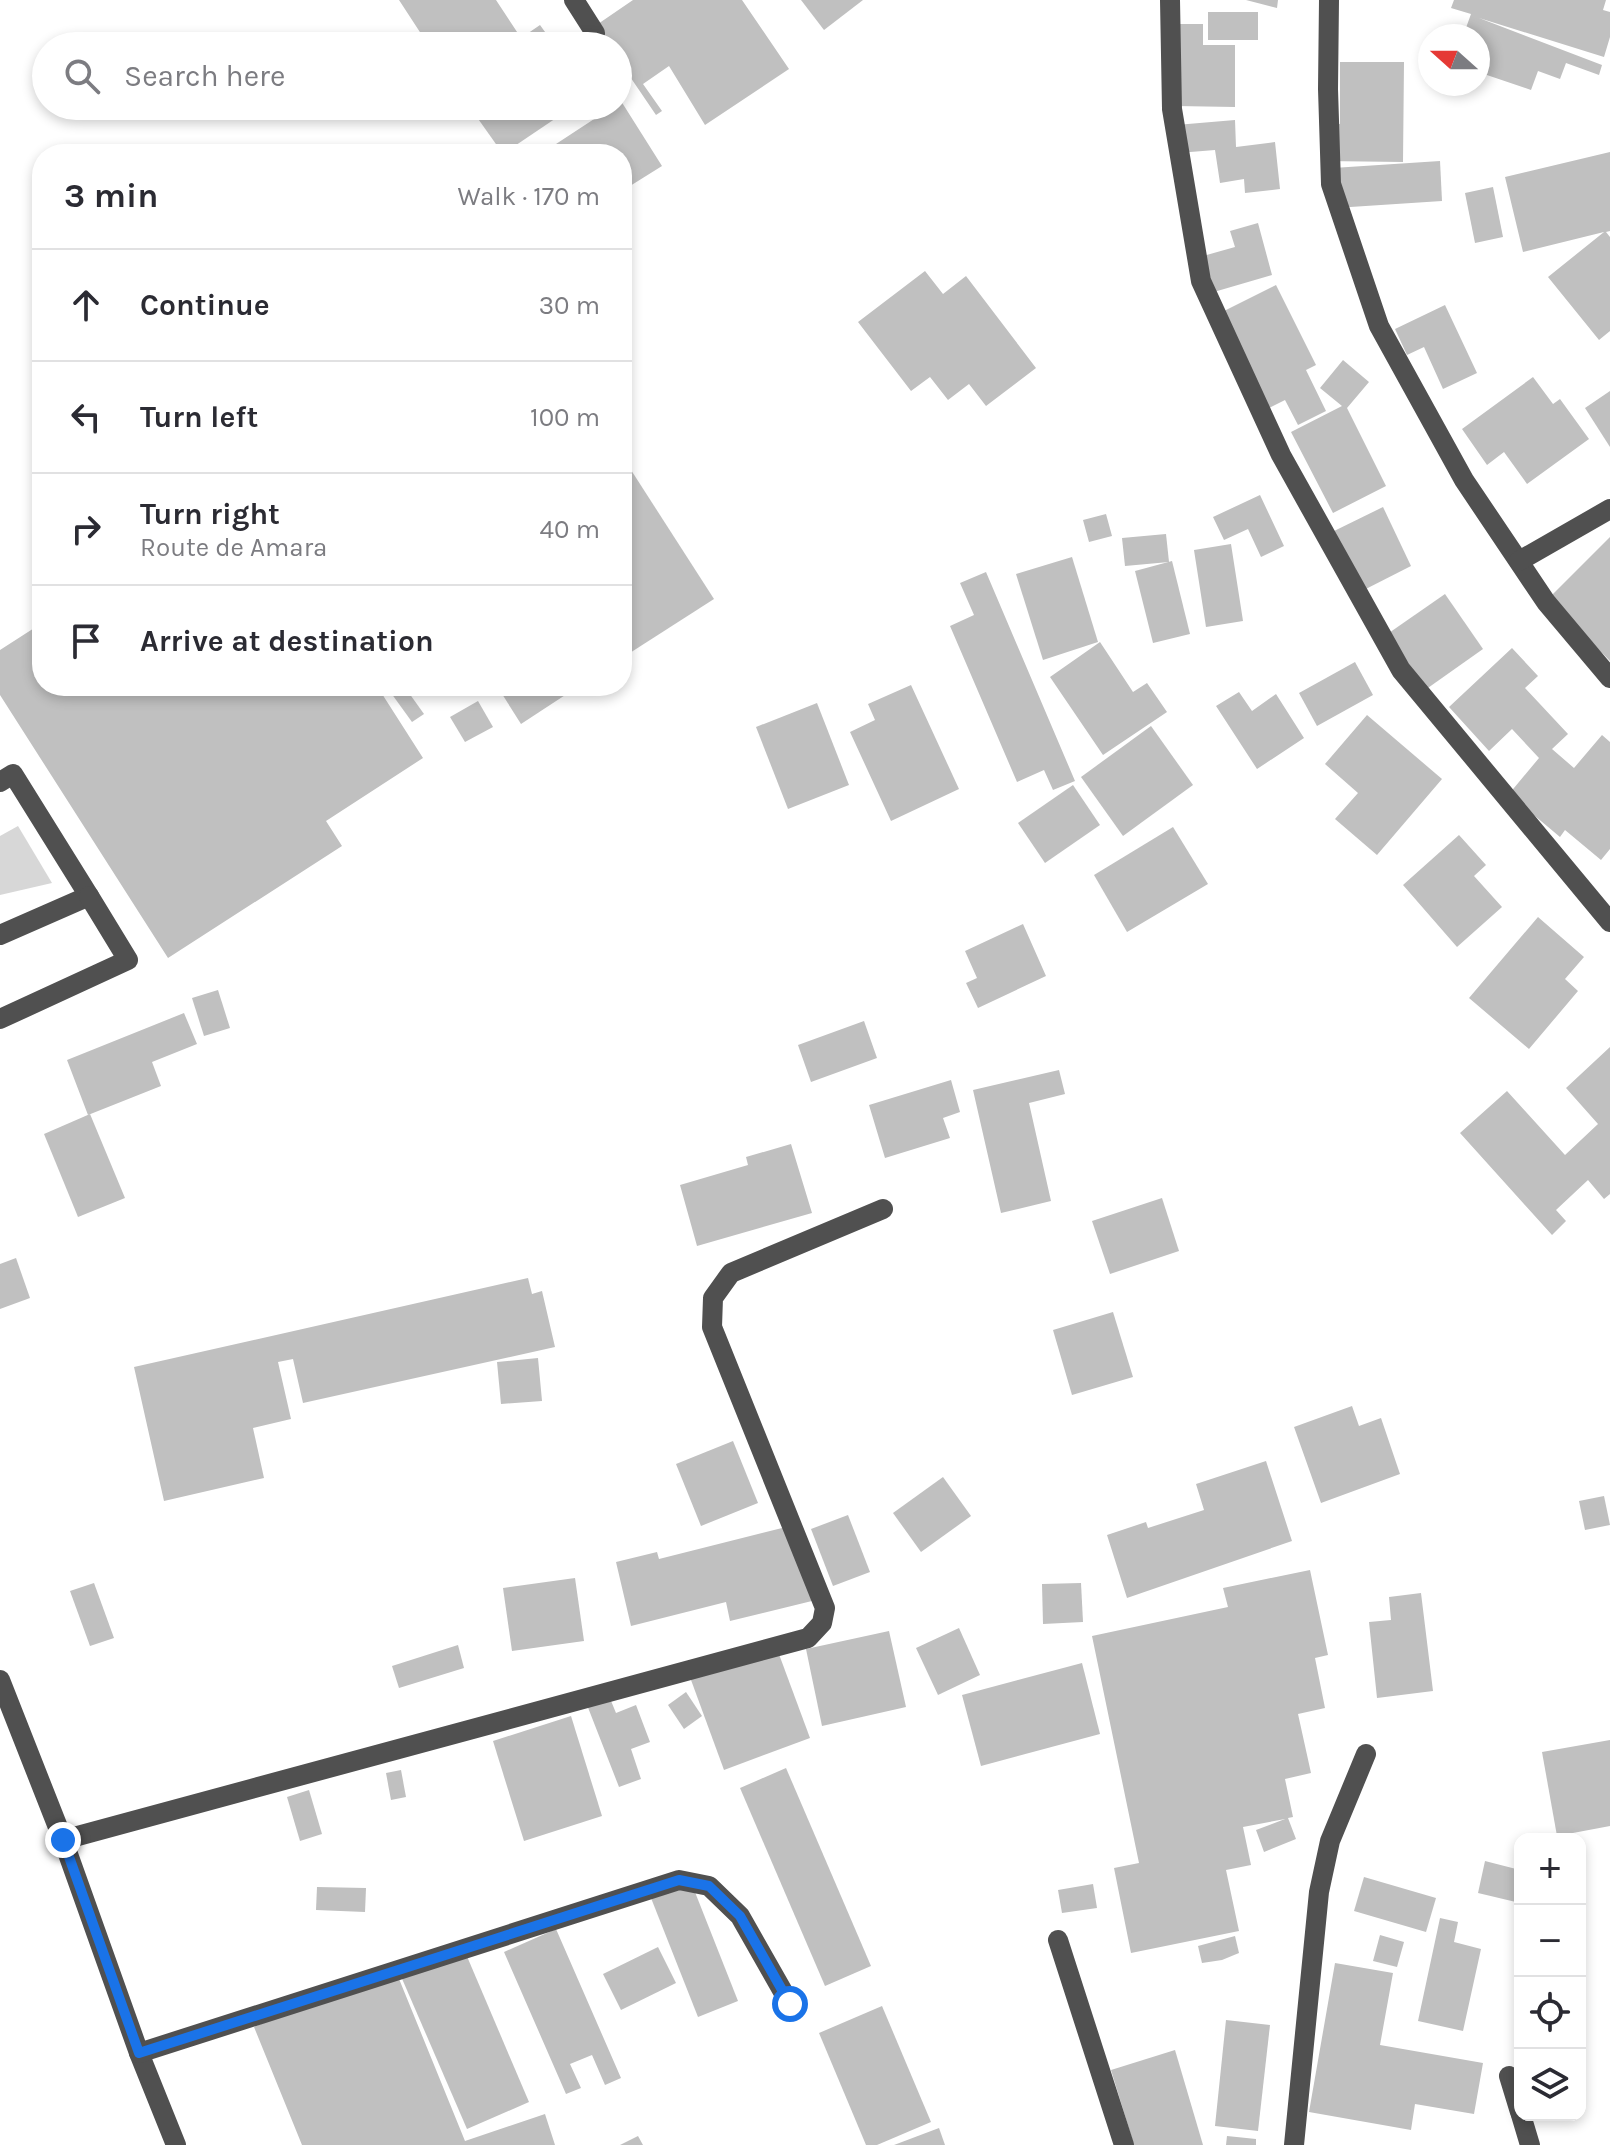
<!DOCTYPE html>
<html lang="en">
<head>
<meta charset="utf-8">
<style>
  :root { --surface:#fff; --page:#f7f7f7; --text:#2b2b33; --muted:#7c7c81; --line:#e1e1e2 }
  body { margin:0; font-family:Karla,sans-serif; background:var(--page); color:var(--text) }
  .controls { position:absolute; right:24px; bottom:24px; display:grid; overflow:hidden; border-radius:16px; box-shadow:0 4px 12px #0003 }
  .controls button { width:72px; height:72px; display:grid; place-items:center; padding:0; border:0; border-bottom:2px solid var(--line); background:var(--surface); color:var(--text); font:40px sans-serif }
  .compass { position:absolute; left:1418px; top:24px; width:72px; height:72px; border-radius:50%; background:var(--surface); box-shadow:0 4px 12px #0003; rotate:291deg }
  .stop { position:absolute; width:24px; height:24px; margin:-18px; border:6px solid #1a73e8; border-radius:50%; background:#fff }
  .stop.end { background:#1a73e8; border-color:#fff; box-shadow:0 2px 8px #0008 }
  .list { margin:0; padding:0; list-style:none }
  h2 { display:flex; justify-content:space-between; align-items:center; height:104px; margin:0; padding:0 32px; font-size:34px }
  h2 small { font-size:26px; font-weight:400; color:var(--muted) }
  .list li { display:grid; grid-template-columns:52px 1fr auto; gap:24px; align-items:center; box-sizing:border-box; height:112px; padding:0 32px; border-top:2px solid var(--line) }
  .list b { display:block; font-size:30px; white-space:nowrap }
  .list p { margin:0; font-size:26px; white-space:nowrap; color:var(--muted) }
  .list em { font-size:26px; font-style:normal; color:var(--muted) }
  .icon { flex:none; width:44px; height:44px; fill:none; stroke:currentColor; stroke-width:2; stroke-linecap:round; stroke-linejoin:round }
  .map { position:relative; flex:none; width:1610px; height:2145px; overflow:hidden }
  .search { position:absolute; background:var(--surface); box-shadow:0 4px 12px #0003; left:32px; top:32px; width:600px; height:88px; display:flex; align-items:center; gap:20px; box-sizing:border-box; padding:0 28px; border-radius:44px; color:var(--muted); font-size:30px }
  .panel { position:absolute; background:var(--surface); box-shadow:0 4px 12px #0003; left:32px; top:144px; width:600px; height:552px; border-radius:32px }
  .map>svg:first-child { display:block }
  .green { fill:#d7d7d7 }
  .building { fill:#c0c0c0 }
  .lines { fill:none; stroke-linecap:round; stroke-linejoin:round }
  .minor { stroke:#505050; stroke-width:20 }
  .route { stroke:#1a73e8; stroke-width:10 }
</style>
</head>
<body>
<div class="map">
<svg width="1610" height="2145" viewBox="0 0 1610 2145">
  <rect width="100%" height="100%" fill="#fff"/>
  <!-- green -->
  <path class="green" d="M18 826 52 883 0 895V836Z"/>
  <!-- building -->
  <g class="building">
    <path d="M399 0H496L521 38 540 25 553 43 548 46H429Z"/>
    <path d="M633 0H742L789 69 705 125 669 66 643 84 662 111 656 115 618 59V46H609L595 26Z"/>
    <path d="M801 0H863L824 30Z"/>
    <path d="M1246 0H1278L1277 8Z"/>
    <path d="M1454 0H1606L1603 10 1610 12V37L1604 57 1479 18 1602 65 1599 75 1566 63 1560 79 1538 71 1531 90 1478 72V36H1463L1471 14 1451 8Z"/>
    <rect x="1208" y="12" width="50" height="28"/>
    <path d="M1176 24H1203V45H1235V107L1176 106Z"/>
    <path d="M1340 62H1404L1403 162 1324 161V123L1340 124Z"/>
    <path d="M621 101 662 166 622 191V154H563L556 144 614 106H618Z"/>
    <path d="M469 106H574L503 154Z"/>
    <path d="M1235 120 1236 147 1275 142 1280 189 1245 193 1244 179 1220 183 1215 150 1178 153 1176 125Z"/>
    <path d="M1610 152V231L1606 232 1610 237V331L1599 340 1548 277 1604 232 1523 252 1505 177Z"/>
    <path d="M1440 161 1442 201 1335 208 1333 168Z"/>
    <path d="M1493 187 1503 237 1475 243 1465 193Z"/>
    <path d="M1258 223 1272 275 1207 294 1196 258 1235 247 1230 231Z"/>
    <path d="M925 271 943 294 966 276 1036 368 986 406 969 384 948 400 930 377 911 391 858 322Z"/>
    <path d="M1276 285 1316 365 1306 370 1326 411 1298 425 1285 400 1263 411 1216 315Z"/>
    <path d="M1445 305 1477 373 1443 389 1424 347 1407 355 1395 329Z"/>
    <path d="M1343 360 1369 382 1347 408 1386 486 1333 513 1291 432 1342 406 1320 388Z"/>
    <path d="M1533 377 1553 404 1560 399 1589 439 1527 484 1504 452 1487 465 1462 429Z"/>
    <path d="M1610 391V447L1585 408Z"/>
    <path d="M622 456 714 599 622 658Z"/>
    <path d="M1260 495 1284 546 1261 557 1248 529 1224 540 1213 517Z"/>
    <path d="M1383 507 1411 566 1356 594 1330 533Z"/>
    <path d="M1106 514 1112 536 1089 542 1083 520Z"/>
    <path d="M1166 534 1169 562 1125 566 1122 538Z"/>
    <path d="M1610 537V661L1549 598Z"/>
    <path d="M1231 544 1243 621 1206 627 1194 550Z"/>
    <path d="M1072 557 1098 642 1043 660 1016 574Z"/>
    <path d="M1172 561 1190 634 1153 643 1135 571Z"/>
    <path d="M986 572 1075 781 1053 790 1044 770 1017 782 950 626 974 615 960 583Z"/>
    <path d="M1445 594 1483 649 1425 690 1386 635Z"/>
    <path d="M42 623V686H377L423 758 326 821 342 846 168 958 0 695V650Z"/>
    <path d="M1100 642 1133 692 1147 683 1167 712 1103 755 1050 677Z"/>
    <path d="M1512 648 1538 676 1525 688 1568 734 1552 749 1574 768 1602 735 1610 742V849L1601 860 1565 830 1560 837 1509 794 1539 758 1512 729 1489 751 1449 707Z"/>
    <path d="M1355 662 1373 695 1317 726 1299 693Z"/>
    <path d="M911 685 959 789 891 821 850 732 875 720 868 704Z"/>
    <path d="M386 686H404L424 714 412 722Z"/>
    <path d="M497 686H579L521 724Z"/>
    <path d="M1239 692 1252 711 1276 694 1304 738 1257 769 1216 706Z"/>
    <path d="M478 701 493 727 465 742 450 717Z"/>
    <path d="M817 703 849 785 788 809 756 727Z"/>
    <path d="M1367 715 1442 779 1377 855 1335 819 1358 793 1325 764Z"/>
    <path d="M1151 726 1193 785 1123 836 1081 777Z"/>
    <path d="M1073 785 1100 825 1045 863 1018 823Z"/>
    <path d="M1173 827 1208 884 1127 932 1094 875Z"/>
    <path d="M1459 835 1486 865 1474 876 1502 907 1457 947 1403 885Z"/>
    <path d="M1538 917 1584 957 1565 979 1578 991 1529 1049 1469 998Z"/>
    <path d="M1023 924 1046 976 978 1008 966 983 977 978 965 951Z"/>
    <path d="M218 990 230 1028 204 1036 192 998Z"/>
    <path d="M184 1013 197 1044 152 1062 161 1086 88 1115 67 1060Z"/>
    <path d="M864 1021 877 1058 811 1082 798 1045Z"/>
    <path d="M1610 1047V1194L1604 1199 1588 1180 1556 1210 1566 1221 1552 1235 1460 1133 1507 1091 1565 1155 1598 1124 1566 1088Z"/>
    <path d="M1059 1070 1065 1094 1029 1103 1051 1201 1001 1213 973 1090Z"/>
    <path d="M951 1080 960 1112 943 1118 950 1138 885 1158 869 1105Z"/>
    <path d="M90 1114 125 1198 78 1217 44 1134Z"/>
    <path d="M791 1144 812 1213 697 1246 680 1185 748 1165 746 1157Z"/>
    <path d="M1162 1198 1179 1251 1110 1274 1092 1221Z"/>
    <path d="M16 1258 30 1298 0 1309V1264Z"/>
    <path d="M528 1278 532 1294 542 1291 555 1347 303 1403 293 1359 278 1362 291 1419 253 1428 264 1478 164 1501 134 1367Z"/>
    <path d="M1113 1312 1133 1377 1072 1395 1053 1330Z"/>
    <path d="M538 1358 542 1401 501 1404 497 1362Z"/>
    <path d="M1352 1406 1359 1426 1381 1418 1400 1474 1321 1503 1294 1427Z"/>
    <path d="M733 1441 758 1503 701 1526 676 1464Z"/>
    <path d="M1266 1461 1292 1541 1127 1598 1107 1535 1146 1522 1148 1528 1204 1510 1196 1484Z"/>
    <path d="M943 1477 971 1516 921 1552 893 1513Z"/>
    <path d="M1604 1496 1610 1525 1585 1530 1579 1501Z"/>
    <path d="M848 1515 870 1572 833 1586 811 1529Z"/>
    <path d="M798 1524 816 1600 730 1621 726 1602 631 1626 616 1562 657 1552 659 1559Z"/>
    <path d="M1310 1570 1328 1655 1315 1658 1325 1708 1298 1714 1311 1773 1285 1779 1293 1817 1288 1818 1296 1839 1264 1852 1256 1830 1285 1819 1243 1827 1251 1865 1226 1870 1239 1931 1131 1953 1114 1868 1139 1863 1092 1636 1228 1607 1223 1588Z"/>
    <path d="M575 1578 584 1641 512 1651 503 1588Z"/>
    <path d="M94 1583 114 1638 90 1646 70 1591Z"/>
    <path d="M1081 1583 1083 1622 1043 1624 1042 1584Z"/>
    <path d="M1421 1593 1433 1691 1377 1698 1369 1622 1391 1620 1389 1597Z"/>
    <path d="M959 1628 980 1675 938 1695 916 1648Z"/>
    <path d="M889 1631 906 1707 822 1726 806 1649Z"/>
    <path d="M773 1638 810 1738 724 1770 687 1669Z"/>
    <path d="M458 1645 464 1668 399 1688 392 1666Z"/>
    <path d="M1082 1663 1100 1734 981 1766 962 1695Z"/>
    <path d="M686 1692 702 1716 684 1729 668 1705Z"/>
    <path d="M609 1696 616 1713 636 1705 650 1742 631 1749 641 1779 619 1787 587 1705Z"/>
    <path d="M571 1716 602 1816 524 1841 493 1741Z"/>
    <path d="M1610 1740V1826L1557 1836 1542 1752Z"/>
    <path d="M786 1768 871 1966 825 1986 740 1788Z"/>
    <path d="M401 1770 406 1797 391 1800 386 1773Z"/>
    <path d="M309 1790 322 1834 300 1841 287 1797Z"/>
    <path d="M1485 1861 1520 1870V1903L1478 1893Z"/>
    <path d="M1364 1877 1436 1898 1426 1932 1354 1911Z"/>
    <path d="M691 1882 738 2001 698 2017 651 1898Z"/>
    <path d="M1093 1884 1097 1908 1062 1913 1058 1890Z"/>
    <path d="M317 1887 366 1888 365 1912 316 1910Z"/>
    <path d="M1440 1918 1458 1922 1454 1942 1481 1949 1463 2031 1418 2021Z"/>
    <path d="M556 1929 621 2078 605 2085 592 2055 570 2064 581 2088 566 2094 504 1952Z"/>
    <path d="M1380 1935 1404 1942 1397 1967 1373 1961Z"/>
    <path d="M1235 1936 1239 1953 1222 1960 1202 1963 1198 1946Z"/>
    <path d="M463 1947 529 2102 467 2129 400 1974Z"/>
    <path d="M658 1947 676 1983 621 2010 603 1974Z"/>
    <path d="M1335 1963 1393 1973 1380 2045 1483 2063 1474 2114 1415 2104 1411 2130 1309 2112Z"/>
    <path d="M395 1969 465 2141 545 2114 555 2145H302L254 2027Z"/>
    <path d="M882 2006 931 2122 877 2145H866L819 2033Z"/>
    <path d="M1226 2020 1270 2025 1258 2131 1215 2126Z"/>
    <path d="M1175 2050 1203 2145H1134L1111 2070Z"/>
    <path d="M939 2128 945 2145H894Z"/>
    <path d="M638 2136 643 2145H620Z"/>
    <path d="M1227 2136 1256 2139V2145H1226Z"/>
  </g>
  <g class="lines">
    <!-- minor -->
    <g class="minor">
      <path d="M574 0 595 33"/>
      <path d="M1170 0 1172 109 1201 281 1281 455 1401 670 1610 922"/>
      <path d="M1329 0 1328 89 1331 184 1379 326 1464 480 1546 602 1610 678"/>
      <path d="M1519 561 1610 509"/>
      <path d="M0 782 13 774 89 896 0 935"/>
      <path d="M0 1019 128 960 89 896"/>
      <path d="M0 1680 63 1840 139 2053 176 2145"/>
      <path d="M63 1840 808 1638 822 1623 825 1608 712 1327 713 1298 731 1273 883 1209"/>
      <path d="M1058 1940 1124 2145"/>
      <path d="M139 2053 679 1880 709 1886 740 1916 790 2004"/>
      <path d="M1509 2076 1520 2112"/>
      <path d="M1521 2115 1530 2145"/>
      <path d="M1294 2145 1319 1892 1330 1841 1366 1754"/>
    </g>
  </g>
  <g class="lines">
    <!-- route -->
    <path class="route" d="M63 1840 139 2053 679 1880 709 1886 740 1916 790 2004"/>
  </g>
</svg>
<div class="controls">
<button>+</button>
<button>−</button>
<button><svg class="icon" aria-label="locate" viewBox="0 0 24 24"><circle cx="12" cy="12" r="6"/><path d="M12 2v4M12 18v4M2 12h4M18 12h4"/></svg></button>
<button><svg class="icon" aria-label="layers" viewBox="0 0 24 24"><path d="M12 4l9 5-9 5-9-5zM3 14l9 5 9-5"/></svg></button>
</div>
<svg class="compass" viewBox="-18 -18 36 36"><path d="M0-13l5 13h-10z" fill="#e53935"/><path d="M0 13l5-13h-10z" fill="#7c7c81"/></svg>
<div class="stop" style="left:790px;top:2004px"></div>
<div class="stop end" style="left:63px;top:1840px"></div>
<div class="search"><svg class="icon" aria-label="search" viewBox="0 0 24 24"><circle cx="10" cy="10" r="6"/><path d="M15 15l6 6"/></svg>Search here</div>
<section class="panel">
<h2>3 min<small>Walk · 170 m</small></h2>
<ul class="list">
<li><svg class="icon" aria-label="ahead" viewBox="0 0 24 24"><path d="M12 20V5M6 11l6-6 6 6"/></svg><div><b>Continue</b></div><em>30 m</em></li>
<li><svg class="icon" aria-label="left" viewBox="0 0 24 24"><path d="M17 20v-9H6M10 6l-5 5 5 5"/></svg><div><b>Turn left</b></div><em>100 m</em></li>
<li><svg class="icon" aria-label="right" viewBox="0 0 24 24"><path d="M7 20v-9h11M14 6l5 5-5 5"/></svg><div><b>Turn right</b><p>Route de Amara</p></div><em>40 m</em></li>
<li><svg class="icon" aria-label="arrive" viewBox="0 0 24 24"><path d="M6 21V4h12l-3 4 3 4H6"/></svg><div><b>Arrive at destination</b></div></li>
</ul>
</section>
</div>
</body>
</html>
